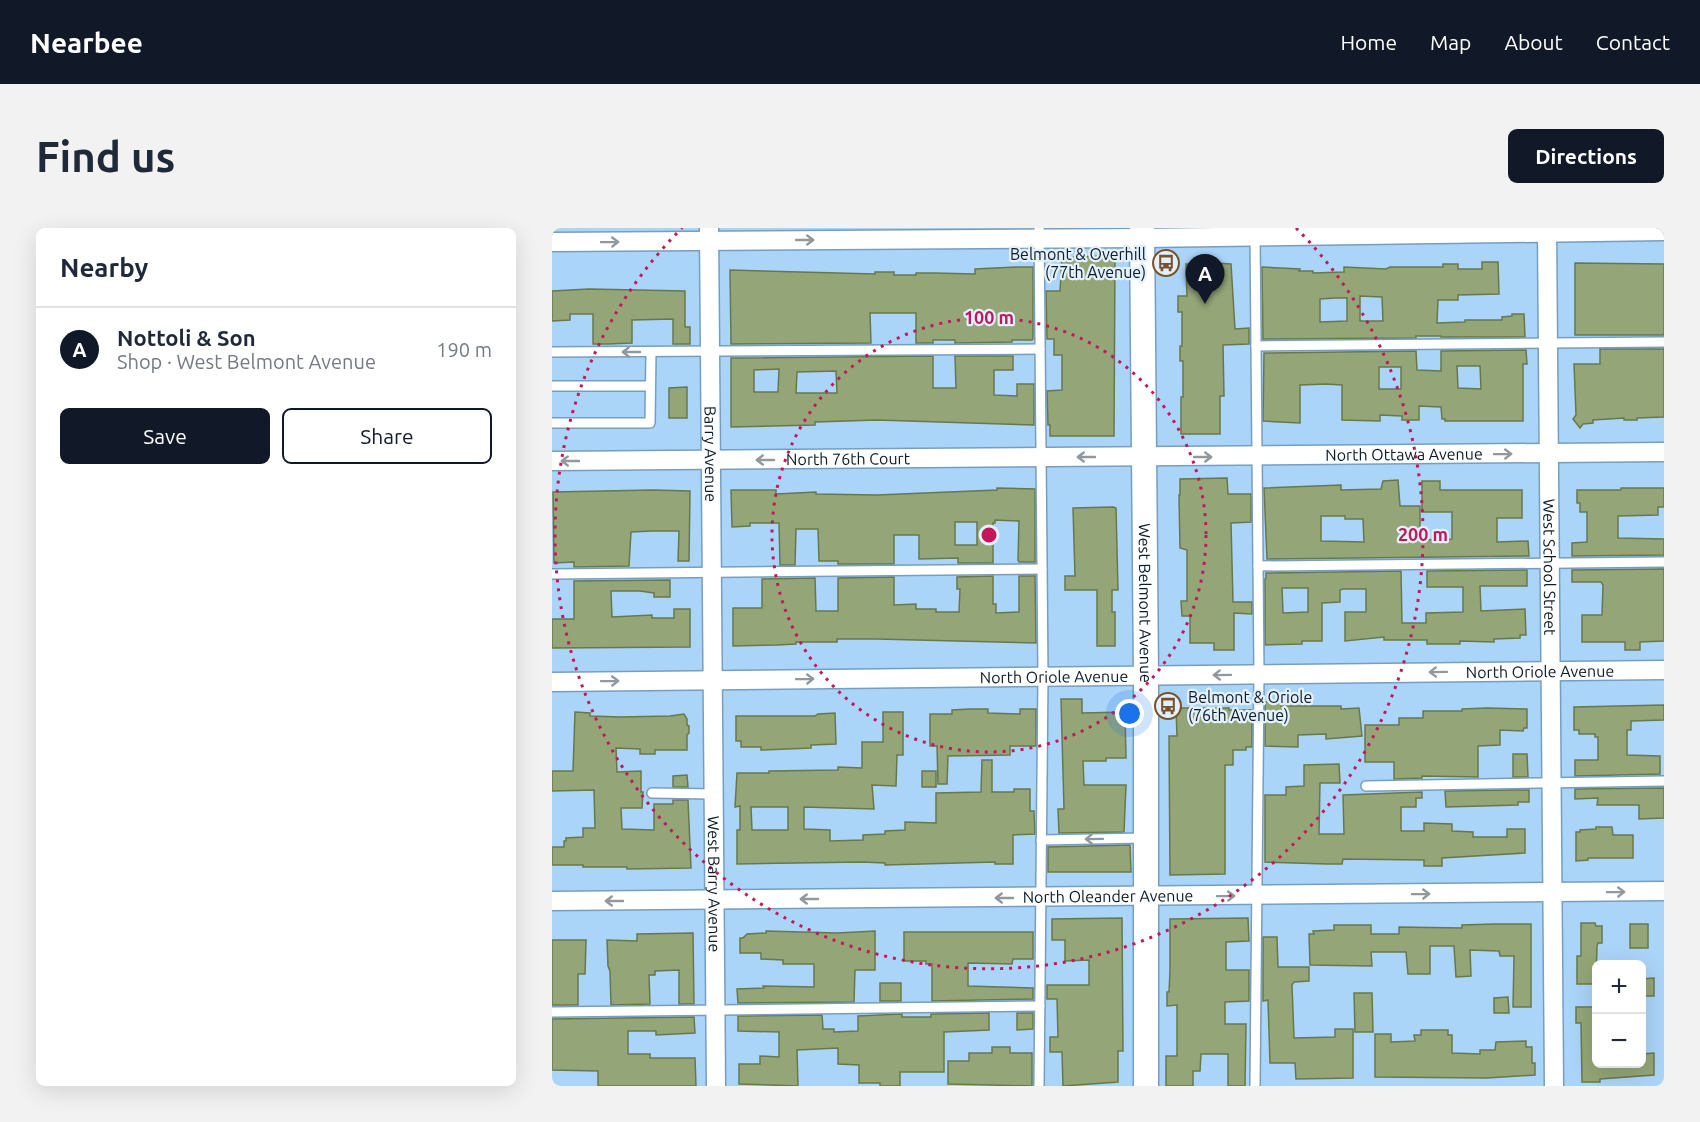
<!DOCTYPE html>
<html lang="en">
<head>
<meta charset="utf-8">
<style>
  :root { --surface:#fff; --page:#f2f2f3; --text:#1f2937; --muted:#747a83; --line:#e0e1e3; --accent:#111827 }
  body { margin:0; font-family:Ubuntu,sans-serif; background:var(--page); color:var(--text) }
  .controls { position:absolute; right:18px; bottom:18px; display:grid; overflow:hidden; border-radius:9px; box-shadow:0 6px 24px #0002 }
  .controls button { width:54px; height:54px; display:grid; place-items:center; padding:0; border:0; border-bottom:2px solid var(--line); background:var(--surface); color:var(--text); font:30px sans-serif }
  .you { position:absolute; left:578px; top:486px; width:21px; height:21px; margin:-15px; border:4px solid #fff; border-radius:50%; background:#1a73e8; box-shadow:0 0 0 9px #1a73e833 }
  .badge { display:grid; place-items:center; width:39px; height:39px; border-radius:50%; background:var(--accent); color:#fff; font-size:20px; font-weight:700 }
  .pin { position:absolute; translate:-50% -50px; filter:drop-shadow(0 2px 3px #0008) }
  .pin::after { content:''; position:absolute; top:32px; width:21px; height:18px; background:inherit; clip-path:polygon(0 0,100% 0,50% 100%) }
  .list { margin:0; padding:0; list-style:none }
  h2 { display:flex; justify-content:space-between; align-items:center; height:78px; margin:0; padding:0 24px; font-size:26px }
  h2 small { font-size:20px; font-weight:400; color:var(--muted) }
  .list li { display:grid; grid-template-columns:39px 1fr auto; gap:18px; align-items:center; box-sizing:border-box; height:84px; padding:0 24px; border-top:2px solid var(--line) }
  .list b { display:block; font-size:22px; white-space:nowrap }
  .list p { margin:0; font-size:20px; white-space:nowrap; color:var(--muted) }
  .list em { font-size:20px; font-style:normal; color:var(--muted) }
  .actions { display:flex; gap:12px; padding:18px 24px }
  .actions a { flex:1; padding:14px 0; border:2px solid var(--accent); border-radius:9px; text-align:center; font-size:21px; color:var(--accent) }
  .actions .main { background:var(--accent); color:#fff }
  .map { position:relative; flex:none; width:1112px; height:858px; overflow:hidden; border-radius:9px }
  header { display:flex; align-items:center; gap:36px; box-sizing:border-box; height:84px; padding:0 30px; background:var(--accent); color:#fff }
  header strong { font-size:28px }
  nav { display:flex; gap:33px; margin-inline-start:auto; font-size:21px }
  .intro { display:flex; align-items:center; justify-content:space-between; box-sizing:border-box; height:144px; padding:0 36px }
  h1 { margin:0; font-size:42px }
  .button { padding:15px 27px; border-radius:9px; background:var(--accent); color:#fff; font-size:21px; font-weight:700 }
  main { display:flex; gap:36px; padding:0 36px }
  aside { flex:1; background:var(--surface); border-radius:9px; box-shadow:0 6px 24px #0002 }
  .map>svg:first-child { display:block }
  .building { fill:#94a577; stroke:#68784c; stroke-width:1.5; fill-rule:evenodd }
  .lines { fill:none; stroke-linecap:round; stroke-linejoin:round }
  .service-casing { stroke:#769ec0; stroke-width:12 }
  .minor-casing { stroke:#769ec0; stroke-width:21 }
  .secondary-casing { stroke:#769ec0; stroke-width:27 }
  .service { stroke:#fff; stroke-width:9 }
  .minor { stroke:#fff; stroke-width:18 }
  .secondary { stroke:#fff; stroke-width:24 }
  .oneway { stroke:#91989e }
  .ring { fill:none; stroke:#c2185b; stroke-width:3; stroke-dasharray:3 6 }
  .labels { text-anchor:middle; stroke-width:4.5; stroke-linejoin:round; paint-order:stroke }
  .poi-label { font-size:16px; fill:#0b1b28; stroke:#e4f1fc; text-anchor:end }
  .street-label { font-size:16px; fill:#0b1b28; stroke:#e4f1fc }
  .centre { fill:#c2185b; stroke:#e4f1fc; stroke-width:3 }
  .ring-label { font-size:18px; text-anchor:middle; font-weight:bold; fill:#c2185b; stroke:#e4f1fc; stroke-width:4.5; stroke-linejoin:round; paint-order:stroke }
</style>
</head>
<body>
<header>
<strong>Nearbee</strong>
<nav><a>Home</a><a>Map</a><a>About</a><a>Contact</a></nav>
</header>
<div class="intro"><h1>Find us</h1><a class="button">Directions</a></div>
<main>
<aside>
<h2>Nearby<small></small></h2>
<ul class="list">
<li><span class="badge">A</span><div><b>Nottoli &amp; Son</b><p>Shop · West Belmont Avenue</p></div><em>190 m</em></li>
</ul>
<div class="actions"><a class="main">Save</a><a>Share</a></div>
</aside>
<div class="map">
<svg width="1112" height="858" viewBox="0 0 1112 858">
  <rect width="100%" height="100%" fill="#aad4f8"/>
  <!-- building -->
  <g class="building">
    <path d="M563 28 562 208H498V197H496L495 163 510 162V127H502V111H495L494 63H508L510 29Z"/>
    <path d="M650 34 679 36 683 101 697 100V116L671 117 672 168H668V206H629V169H631V133H628V118H630V84H626V68H635L634 36H650Z"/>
    <path d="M930 34H946L947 66 906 67V72H886L885 95 913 94V92H950V89L960 88V86H972L973 109H889V108H864V110L711 111 710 39 748 41 747 43H761V45L792 44V39L834 41 838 39H891V36H906V41H930ZM808 68 830 69 831 93H808ZM783 70H795V93L768 94V71Z"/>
    <path d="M1023 35 1112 36V107H1023Z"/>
    <path d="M464 39H481V111L480 112H460V114L403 115V112H381V115H364V85H318L319 115 179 116 178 42 323 46V44H342V47H364V45H383L423 46V41Z"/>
    <path d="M37 61 133 63V99H138V116H121V91L80 92V115L57 116H41V86H18V92L0 93V63Z"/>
    <path d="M1048 121H1112V189L1085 190V192H1072V190L1041 192V195L1031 196 1028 200 1021 191 1024 187 1022 136H1048Z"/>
    <path d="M974 122 975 136H971V193H893V191H890L889 179 867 178V192H850V188L828 187V193L790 192V157L774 156 748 157V195L711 193 712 125 864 123 865 142 889 143V123ZM905 138H928L929 161 906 160ZM827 139H849V161H827Z"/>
    <path d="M381 128V160H404L403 128H461V142H442V167L465 168V156H482V197L325 192 263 194V197L179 199V130ZM227 141 226 164H202V142ZM284 143 285 165H244L245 144Z"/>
    <path d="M135 159V190H117V160Z"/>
    <path d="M675 250 676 266H699V294L679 295 681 374H700V386L682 385V422H662V415H638V388H630L629 373H635V322L628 320 627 267H628V251Z"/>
    <path d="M846 252 848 278H868V312L900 311V284H870V253H888V262H970V290H945V314L976 313 977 328 715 331 712 260 789 257V262L829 261 831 253ZM769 288H793V291H811L812 314 769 313Z"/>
    <path d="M445 260 483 261V334H467L466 332 467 293 443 292V295H441V335H406V330L367 331V307H342V336H286V333H267L266 301H244L243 337H228L227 295H198V298L180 299 179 262H224V266L264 264V266L325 267 445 262ZM403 294H425V317H403Z"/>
    <path d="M1069 260H1112V279H1106V287L1066 288V310L1112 311V327L1020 328V315L1035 314V284H1028V275H1025V262H1069Z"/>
    <path d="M101 262 138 263 137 333H126L127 303H99L79 304 77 338 22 339V334L2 335 1 264Z"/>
    <path d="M561 279 564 280 566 362H560V384H563V418H545V362H513V348H523L521 280Z"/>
    <path d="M1112 341V413L1088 414V422H1073V414H1030V387H1050L1051 357 1049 354H1020V342Z"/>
    <path d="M975 342V358H928L929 383 973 381 974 407H968V410L942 411V414L908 413V416H875V412H832V409L793 413V384H814V361H791L788 362V374L770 375V413H750V416L713 417V351L714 350V345L849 343 850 395H874V385L911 384V359H875V343ZM730 360H756V384L731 385Z"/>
    <path d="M441 348V376H444V385L467 384V348H483L484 415 324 411H285V414H244V416L225 417 181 418V380H210V351L263 350 264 383H286V350L342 349V377L364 376V381H384V384H407L408 361H405V349Z"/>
    <path d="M118 352V369H102V365L88 363H59L60 389 100 387V390H122V381H138V419L0 420V391H22V353Z"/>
    <path d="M509 471H530V485L573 484 574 530H554V533H531L532 557H574L572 604 507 605 506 581H512Z"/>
    <path d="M713 474H729V478H789V481L807 480 810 508 774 511V506L746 507V519L713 518Z"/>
    <path d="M1112 477V492L1079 493V502H1075V527L1108 528V546L1023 548V532H1046V509H1043V506H1027V502H1022V479Z"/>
    <path d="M624 480H677V482H700V519H694V522H681V537H673V646L618 647 617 508H625Z"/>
    <path d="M935 480 975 481V500H972L971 503 948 502V517L926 518V549L870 548V550L842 551V534H813V497H847V490H871V483H910V481Z"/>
    <path d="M418 481H436V485L468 486V481H484V518H458V527L396 528 395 556H386L385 518H378V486H400V482Z"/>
    <path d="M23 484 38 485V488L68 489 118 488 132 486 135 491V497L137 498V505L135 507V522H103V526H88V521L64 520 65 544 89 543V564H91L90 580H69L70 601 102 602V576H121V572H136L139 640 75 641V639H31V637H0V619H12V613H14V610L31 609V600H43L42 562 0 563V543H21Z"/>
    <path d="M331 484H351V527H345L344 558 320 557 322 581 252 579V601L278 602V613L311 612V607L333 606V603L353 602V594L384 595V565L429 564 430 532H440V564H462V561H478V583H482L483 606 461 607V636H443V634L333 637V635L310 634 185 636V602H188V578L183 579 185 545H217V543L286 542V539L310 540V514H331ZM199 579H236V602H200Z"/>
    <path d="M283 485 284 516 259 517V520L209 522V519H189V513H184V488H263L266 486Z"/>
    <path d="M961 526H975L976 549H961Z"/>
    <path d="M787 536 788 555H768L767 606H792L791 567 870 564V570H864V579H849V603H872V595L900 596V603L921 604V609H955V601H973V625L890 630V638H872V632L791 631 790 636H775L713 634V567H734V559L752 558V537Z"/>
    <rect x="370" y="543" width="14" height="16"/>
    <path d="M135 547 136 559H121V548Z"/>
    <path d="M1112 560V590L1087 591V577H1045L1046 570 1023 571V561Z"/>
    <path d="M961 562H977V574H966V577L894 579 893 563Z"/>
    <path d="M1044 599H1060L1061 607H1081V630H1036V632L1024 633V604H1028V602L1044 601Z"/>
    <path d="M578 617 579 644H496V619Z"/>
    <path d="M570 690 571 823H566V854L511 858 510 824H498V809H506L505 771H495V757H537V732L513 733V712H500V691Z"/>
    <path d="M696 690 697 713 674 714V742H697V773L673 774V796H694L693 858H676V826H649L648 843H641V858H614V828H625V777L615 778V764H617L618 743V691Z"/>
    <path d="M1029 695H1043L1044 698H1050V715H1046L1045 718 1044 756H1025V728H1029Z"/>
    <path d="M942 696H979V779H961L962 728H948L947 723 918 722 919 748 904 749 902 718H878V746H856L854 724H819L820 738 758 737 757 706H762L761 703 782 702V697H819V706H847V699L910 700V697Z"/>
    <rect x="1078" y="696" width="18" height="24"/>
    <path d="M214 703 285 705 323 703V742H303L302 774 186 775 185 761 212 760 211 758 262 759V736H231V732L209 731V725H188V710H191L195 706 214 705Z"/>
    <path d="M352 704H481V731H461L460 736 416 735V758L481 760V771L380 773V736H374V733H352Z"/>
    <path d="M141 705 142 776H127V742L103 743V747H97L98 776 59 777 58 743 56 738 55 712 85 713V706Z"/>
    <path d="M711 709H725L726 739H757V753L742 754 740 757 742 810 783 809V801H801V850L744 851 743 835H718L716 772 711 773Z"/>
    <path d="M0 712H34L33 746H26V777H0Z"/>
    <path d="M1102 750V768H1089V751Z"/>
    <rect x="328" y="755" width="21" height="18"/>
    <path d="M802 765H820L821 804H803Z"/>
    <path d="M956 769 957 785H942V770Z"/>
    <path d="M1024 779H1044V836H1089V826L1102 825V847L1048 851V854H1030L1029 795H1024Z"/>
    <path d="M437 785V802L392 804V844H348V858H328V855H307V837L286 836V820L245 822 246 858 187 856V836H208V828L227 829V804L186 803V788L270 787 271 801H282V804L306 803V788L350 786V789H379V786Z"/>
    <path d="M465 785H481V801L465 802Z"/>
    <path d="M142 789 143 805 104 807V803H76V826H98V830H143L144 858H46V843L0 842V791Z"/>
    <path d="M869 802H896V807H900V825L928 826V822H943L944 814 974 813V819H980V835H983V847L935 850 823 849V806H839V814L863 813 862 807H869Z"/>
    <path d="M440 819H458V825H480V858L396 856V833H417V825H440Z"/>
  </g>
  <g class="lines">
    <defs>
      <g id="service">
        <path d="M487 0 491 448 487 858"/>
        <path d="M704 118 1112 114"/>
        <path d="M0 124 488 121"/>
        <path d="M0 158H98"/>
        <path d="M0 195H98L99 124"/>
        <path d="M706 338 1112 334"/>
        <path d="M0 346 490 341"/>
        <path d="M814 558 1112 553"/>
        <path d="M100 565 161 566"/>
        <path d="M489 612 592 610"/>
        <path d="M0 784 488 778"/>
        <path d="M703 858 707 446 703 5"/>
      </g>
      <g id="minor">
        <path id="s1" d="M157 0 164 858"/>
        <path id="s2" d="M995 0 1002 858"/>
        <path d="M0 14 590 10 1112 3"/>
        <path id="s3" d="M0 233 1112 224"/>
        <path id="s4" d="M0 454 1112 442"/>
        <path id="s5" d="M0 673 1112 663"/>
      </g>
      <g id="secondary">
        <path id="s6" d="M590 0 594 447V858"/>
      </g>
    </defs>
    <!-- service casing -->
    <use href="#service" class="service-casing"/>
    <!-- minor casing -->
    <use href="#minor" class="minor-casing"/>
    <!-- secondary casing -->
    <use href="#secondary" class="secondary-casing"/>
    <!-- service -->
    <use href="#service" class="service"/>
    <!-- minor -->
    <use href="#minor" class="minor"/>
    <!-- secondary -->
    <use href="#secondary" class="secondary"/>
  </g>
  <!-- one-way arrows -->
  <defs><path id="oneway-shaft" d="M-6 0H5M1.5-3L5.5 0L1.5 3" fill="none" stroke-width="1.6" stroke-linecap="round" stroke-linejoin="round" transform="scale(1.5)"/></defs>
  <g class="oneway">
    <use href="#oneway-shaft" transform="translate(253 12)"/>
    <use href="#oneway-shaft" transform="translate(58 14) rotate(-1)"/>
    <use href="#oneway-shaft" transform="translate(79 124) rotate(180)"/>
    <use href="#oneway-shaft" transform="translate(951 226) rotate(-1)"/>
    <use href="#oneway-shaft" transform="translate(534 229) rotate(180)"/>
    <use href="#oneway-shaft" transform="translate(651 229)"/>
    <use href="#oneway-shaft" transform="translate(213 232) rotate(180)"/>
    <use href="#oneway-shaft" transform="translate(18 233) rotate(180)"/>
    <use href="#oneway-shaft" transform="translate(886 444) rotate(179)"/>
    <use href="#oneway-shaft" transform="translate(670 447) rotate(179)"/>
    <use href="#oneway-shaft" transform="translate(253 451) rotate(-1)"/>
    <use href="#oneway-shaft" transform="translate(58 453) rotate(-1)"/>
    <use href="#oneway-shaft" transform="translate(542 611) rotate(179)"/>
    <use href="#oneway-shaft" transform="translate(1064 664) rotate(-1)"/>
    <use href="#oneway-shaft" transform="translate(869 666) rotate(-1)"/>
    <use href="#oneway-shaft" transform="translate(674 668) rotate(-1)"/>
    <use href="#oneway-shaft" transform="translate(452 670) rotate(180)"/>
    <use href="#oneway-shaft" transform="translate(257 671) rotate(180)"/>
    <use href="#oneway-shaft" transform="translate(62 673) rotate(180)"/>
  </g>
  <!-- distance rings -->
  <g class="ring">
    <circle cx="437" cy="307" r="217"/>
    <path d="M744 0A434 434 0 1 1 130 0"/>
  </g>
  <!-- icons -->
  <defs>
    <symbol id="bus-ring" viewBox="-11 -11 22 22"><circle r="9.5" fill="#e4f1fc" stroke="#77522d" stroke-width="1.5"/><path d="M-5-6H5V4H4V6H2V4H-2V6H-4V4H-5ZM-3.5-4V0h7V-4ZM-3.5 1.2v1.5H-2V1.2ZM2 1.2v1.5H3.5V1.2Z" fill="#77522d"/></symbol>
  </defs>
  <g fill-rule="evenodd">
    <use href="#bus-ring" x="599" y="20" width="30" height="30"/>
    <use href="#bus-ring" x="601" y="463" width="30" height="30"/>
  </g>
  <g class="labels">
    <!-- poi labels -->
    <g class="poi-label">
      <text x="594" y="32">Belmont &amp; Overhill<tspan x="594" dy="18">(77th Avenue)</tspan></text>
      <text x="636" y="475" text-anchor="start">Belmont &amp; Oriole<tspan x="636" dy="18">(76th Avenue)</tspan></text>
    </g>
    <!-- street labels -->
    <g class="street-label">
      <text dy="6" stroke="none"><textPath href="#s1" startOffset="226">Barry Avenue</textPath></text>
      <text dy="6" stroke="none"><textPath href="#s3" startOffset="852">North Ottawa Avenue</textPath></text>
      <text dy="6" stroke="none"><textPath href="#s3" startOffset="296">North 76th Court</textPath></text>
      <text dy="6" stroke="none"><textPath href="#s2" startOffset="339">West School Street</textPath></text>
      <text dy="6" stroke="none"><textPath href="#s6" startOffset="375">West Belmont Avenue</textPath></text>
      <text dy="6" stroke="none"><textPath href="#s4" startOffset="988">North Oriole Avenue</textPath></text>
      <text dy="6" stroke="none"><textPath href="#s4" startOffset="502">North Oriole Avenue</textPath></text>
      <text dy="6" stroke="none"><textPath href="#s1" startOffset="656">West Barry Avenue</textPath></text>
      <text dy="6" stroke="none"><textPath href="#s5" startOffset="556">North Oleander Avenue</textPath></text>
    </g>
  </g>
  <circle cx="437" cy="307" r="9" class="centre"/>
  <g class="ring-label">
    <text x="437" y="96">100 m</text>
    <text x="871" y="313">200 m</text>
  </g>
</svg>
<div class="controls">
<button>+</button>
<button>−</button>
</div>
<div class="you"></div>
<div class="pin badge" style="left:653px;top:76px">A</div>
</div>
</main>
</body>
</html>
